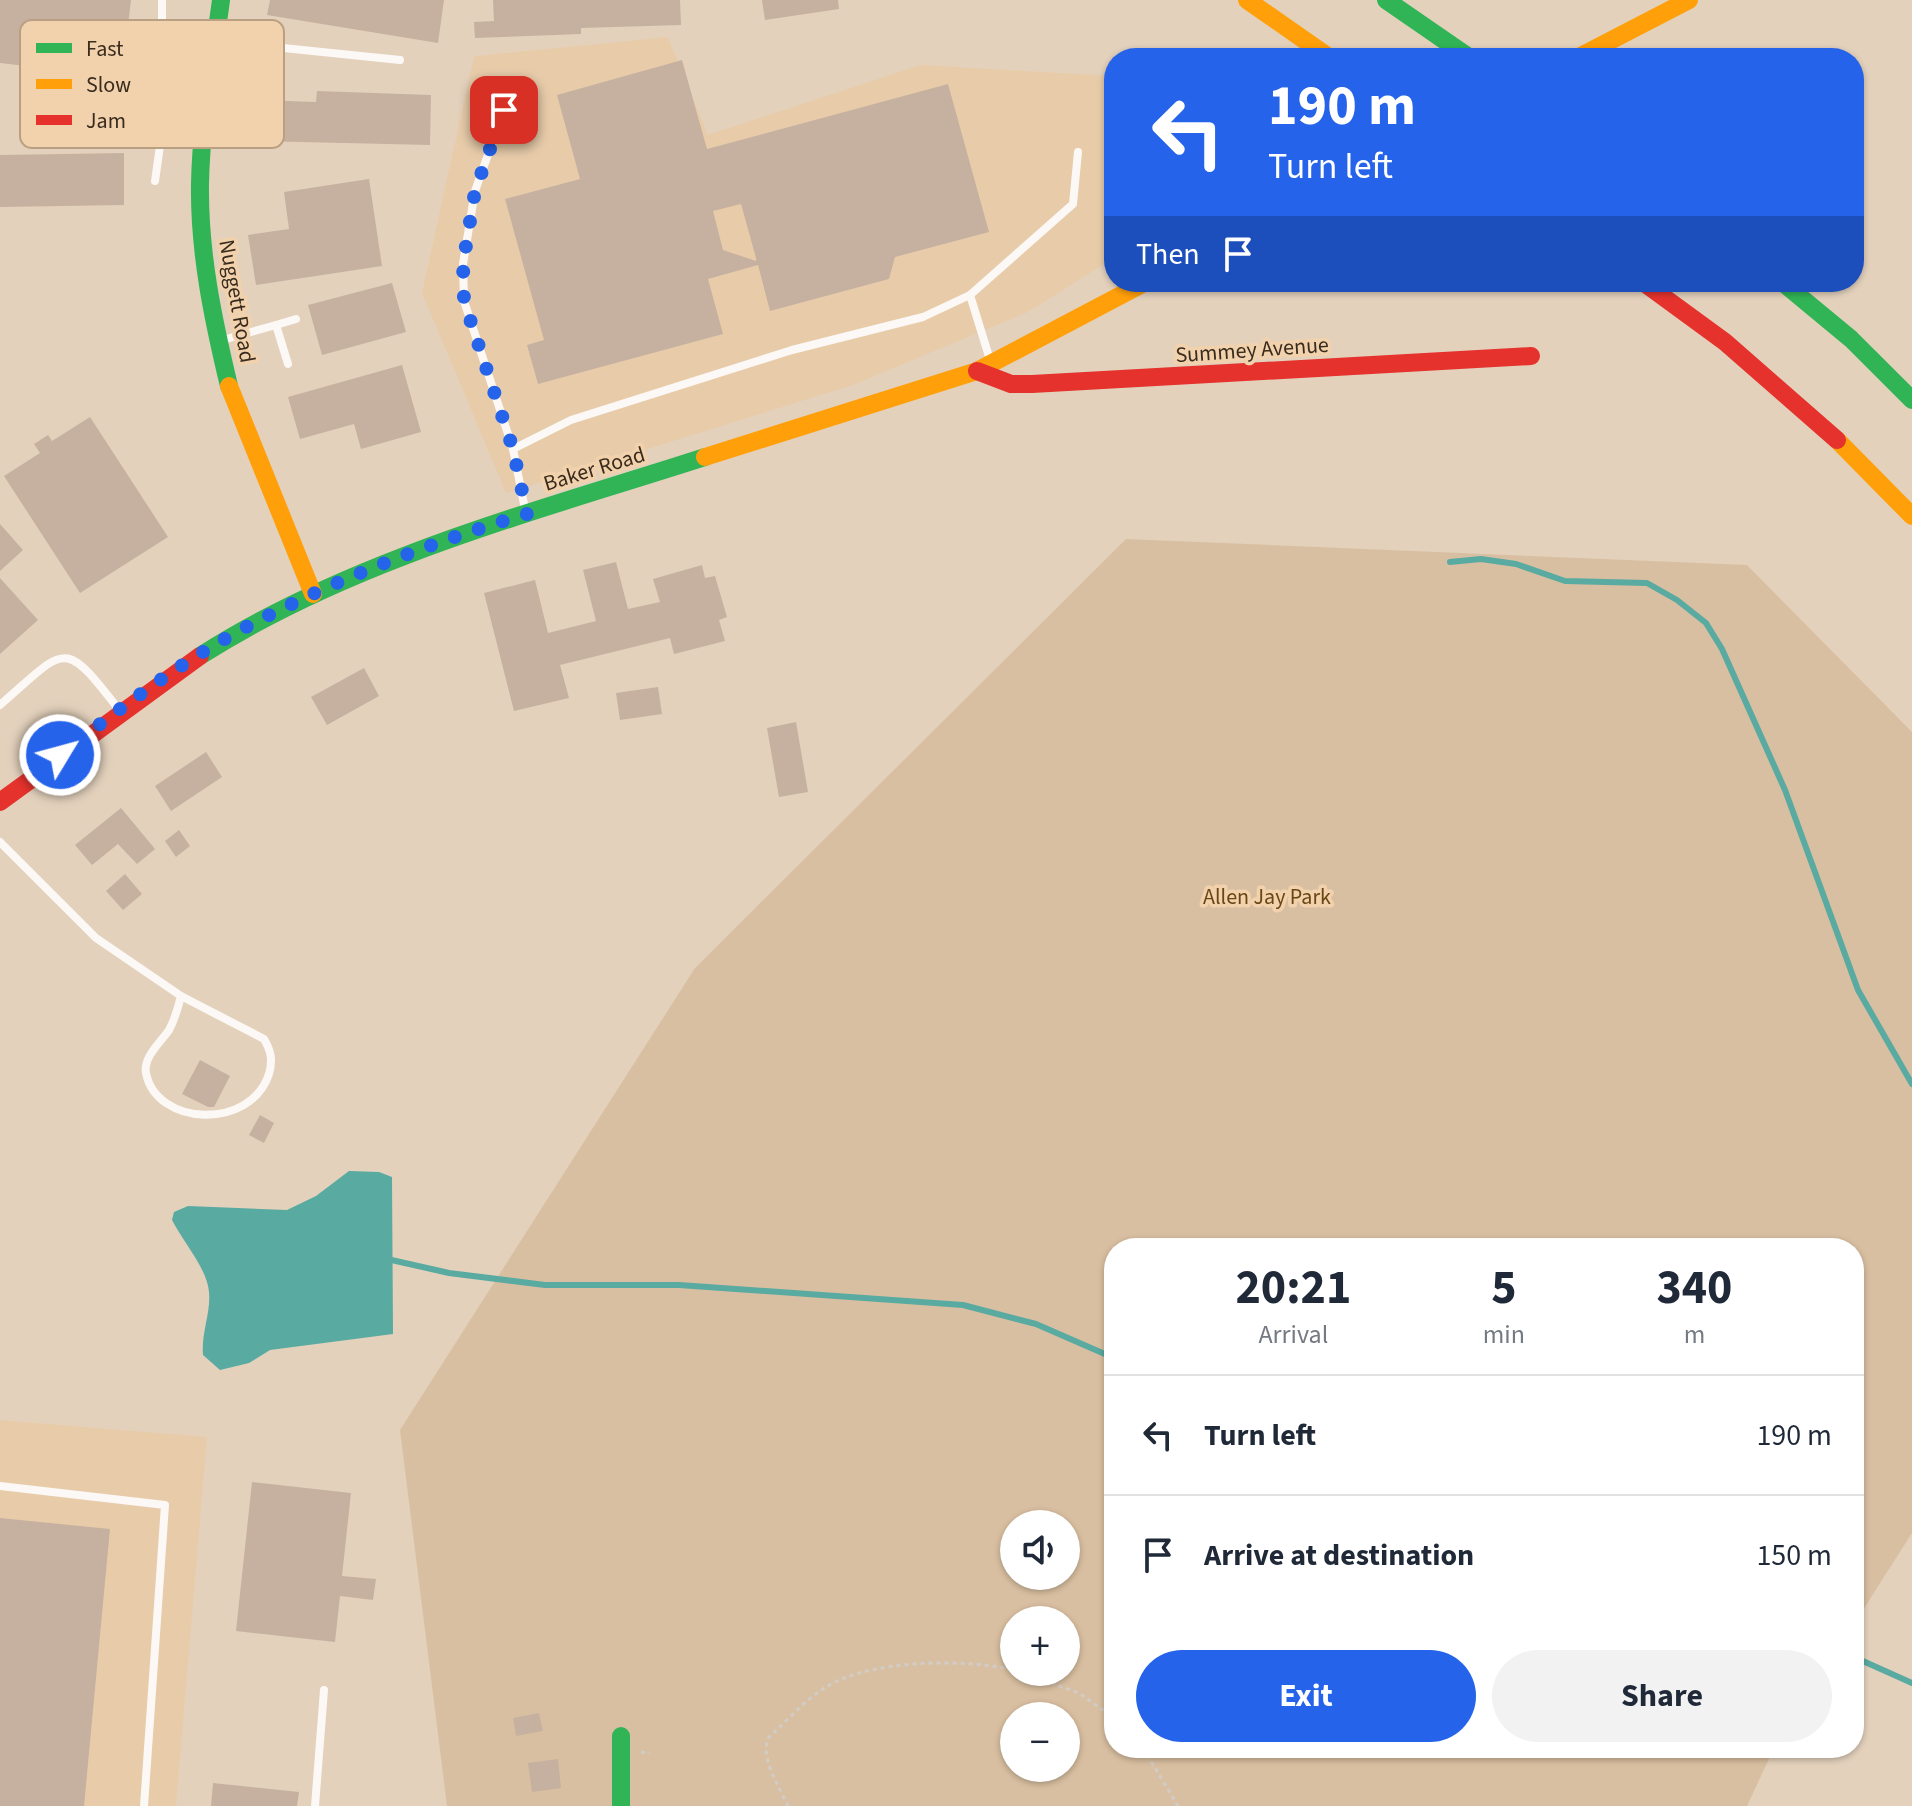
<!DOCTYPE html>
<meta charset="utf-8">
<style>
:root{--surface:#fff;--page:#f2f2f3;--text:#1f2937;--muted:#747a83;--line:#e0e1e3;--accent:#2563eb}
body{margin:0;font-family:"Source Sans 3",sans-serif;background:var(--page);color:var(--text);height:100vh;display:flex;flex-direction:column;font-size:30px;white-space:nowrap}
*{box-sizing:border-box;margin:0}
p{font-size:26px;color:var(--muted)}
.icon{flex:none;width:44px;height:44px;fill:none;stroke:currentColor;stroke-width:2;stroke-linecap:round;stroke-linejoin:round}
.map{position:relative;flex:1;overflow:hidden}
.panel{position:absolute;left:1104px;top:1238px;width:760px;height:520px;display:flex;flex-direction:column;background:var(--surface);border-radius:32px;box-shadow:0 2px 6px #0004}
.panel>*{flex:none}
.top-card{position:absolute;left:1104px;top:48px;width:760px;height:244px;border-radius:32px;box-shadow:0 2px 6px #0004;background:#2563eb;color:#fff;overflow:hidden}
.controls{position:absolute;left:1000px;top:1510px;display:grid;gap:16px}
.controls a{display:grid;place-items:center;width:80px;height:80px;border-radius:50%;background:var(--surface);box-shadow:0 2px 6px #0004;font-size:40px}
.pin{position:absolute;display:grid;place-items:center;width:68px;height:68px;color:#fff;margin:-34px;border-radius:16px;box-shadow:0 4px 12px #0006}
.me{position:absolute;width:88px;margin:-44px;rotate:53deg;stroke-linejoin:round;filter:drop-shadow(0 0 6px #0008)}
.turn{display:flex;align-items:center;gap:28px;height:168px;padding:0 32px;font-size:36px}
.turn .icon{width:104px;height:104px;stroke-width:2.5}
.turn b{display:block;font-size:56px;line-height:68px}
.then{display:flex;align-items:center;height:76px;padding:0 32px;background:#0003;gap:16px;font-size:30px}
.eta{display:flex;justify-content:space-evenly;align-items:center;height:136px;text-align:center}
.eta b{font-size:48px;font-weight:700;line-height:56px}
.cta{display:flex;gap:16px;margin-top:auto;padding:16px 32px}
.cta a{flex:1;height:92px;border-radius:48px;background:var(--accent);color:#fff;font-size:32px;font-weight:700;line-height:92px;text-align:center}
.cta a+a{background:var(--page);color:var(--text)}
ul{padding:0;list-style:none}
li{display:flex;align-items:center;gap:24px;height:120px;padding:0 32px;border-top:2px solid var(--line)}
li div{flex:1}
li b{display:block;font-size:30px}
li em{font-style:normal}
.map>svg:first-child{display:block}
.built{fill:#e8ccaa}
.green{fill:#d9bfa1;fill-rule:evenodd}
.water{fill:#59aaa1}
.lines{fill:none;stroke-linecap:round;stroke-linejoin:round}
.stream{stroke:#59aaa1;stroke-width:6}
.building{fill:#c6b1a0;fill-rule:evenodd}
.path{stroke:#d1ccc5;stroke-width:3;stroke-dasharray:4 4;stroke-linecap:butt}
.lane{stroke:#fbf8f5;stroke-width:8}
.fast{stroke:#30b455;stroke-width:18}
.slow{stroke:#ff9f0a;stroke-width:18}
.jam{stroke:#e5322d;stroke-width:18}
.route{stroke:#2563eb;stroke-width:14;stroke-dasharray:0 25.2}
.labels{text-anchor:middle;stroke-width:7;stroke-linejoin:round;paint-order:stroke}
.street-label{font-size:22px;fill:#392c1e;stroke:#f2d2ad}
.park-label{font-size:22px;fill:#694615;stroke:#f2d2ad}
.key{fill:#f2d2ad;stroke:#baa082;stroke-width:2}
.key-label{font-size:22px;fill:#392c1e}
</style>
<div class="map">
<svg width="1912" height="1806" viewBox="0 0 1912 1806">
<rect width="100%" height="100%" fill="#e3d1bc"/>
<g class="built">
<path d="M668,37L708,135L920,65L1114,76V258L1028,312L853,385L506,493L422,293L474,56Z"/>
<path d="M0,1420L207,1437L176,1806H0Z"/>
</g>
<path class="green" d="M1126,539L1747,565L1912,732V1533L1854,1624V1248H1114V1748H1774L1747,1806H447L400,1430L695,968ZM1014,1524H1066V1576H1014ZM1014,1620H1066V1672H1014ZM1014,1716H1066V1768H1014Z"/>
<path class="water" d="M349,1171L379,1172L392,1177L393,1334L270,1350L249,1363L220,1370L203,1355C201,1333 211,1313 209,1292C207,1268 183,1242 172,1220L174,1212L188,1206L287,1210L316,1196Z"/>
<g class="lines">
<g class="stream">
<path d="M1450,562L1481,559L1516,564L1565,581L1647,583L1677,600L1706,623L1722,649L1785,790L1858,990L1912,1084"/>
<path d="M387,1259L449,1273L545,1285H679L963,1305L1036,1324L1114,1358"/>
<path d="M1854,1657L1912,1683"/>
</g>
</g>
<g class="building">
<path d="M0,0H131L122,77L0,63Z"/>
<path d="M270,0H444L438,43L267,15Z"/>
<path d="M493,0H680L681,25L581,28V34L475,38L474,22L494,21Z"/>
<path d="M762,0H838L839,9L765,20Z"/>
<path d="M682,60L707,149L948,84L989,232L895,257L889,279L770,311L758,265L708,279L723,334L538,384L527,345L544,340L505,199L580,179L557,95ZM741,204L756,258V261L723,250L713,211Z"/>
<path d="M317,91L431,95L430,145L257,141L258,100L316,102Z"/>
<path d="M124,153V205L0,207V155Z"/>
<path d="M369,179L382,266L256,285L248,235L289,229L284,192Z"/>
<path d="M392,283L406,332L322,355L308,305Z"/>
<path d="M402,365L421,432L361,449L354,424L300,439L288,397Z"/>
<path d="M90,417L168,537L80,593L4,476L40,453L34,444L48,435L52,441Z"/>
<path d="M0,524L23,550L0,571Z"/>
<path d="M616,562L628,609L660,602L653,579L702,565L705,578L715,576L727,617L719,620L725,641L674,654L670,638L560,665L569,698L514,711L484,593L535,580L548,633L596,621L583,570Z"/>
<path d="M0,578L38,620L0,654Z"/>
<path d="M364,668L379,696L327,725L311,697Z"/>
<path d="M658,687L662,714L620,720L616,693Z"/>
<path d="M796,722L808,792L779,797L767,728Z"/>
<path d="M206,752L222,777L171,811L155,786Z"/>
<path d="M121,808L155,849L137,864L118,844L92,865L75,845Z"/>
<path d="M179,830L190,846L176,857L165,841Z"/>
<path d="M125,874L142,894L123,910L106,891Z"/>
<path d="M200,1060L230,1076L214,1107H208L182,1094Z"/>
<path d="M260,1115L274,1123L264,1143L249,1135Z"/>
<path d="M252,1482L351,1493L342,1576L376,1579L373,1600L340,1596L335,1642L236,1631Z"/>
<path d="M0,1518L110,1529L84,1806H0Z"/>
<path d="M539,1713L543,1731L516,1736L513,1718Z"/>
<path d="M558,1759L561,1788L532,1792L528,1763Z"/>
<path d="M213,1783L299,1792L297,1806H211Z"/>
</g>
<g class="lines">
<g class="path">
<path d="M1021,1672L1079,1693L1114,1718"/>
<path d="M1143,1748L1178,1806"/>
<path d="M641,1752L650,1753"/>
<path d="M788,1806C779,1786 759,1757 769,1737C786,1722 801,1704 820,1691C863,1659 963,1658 1014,1670"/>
</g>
<g class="lane">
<path d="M162,0V42L167,51L181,56L212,58"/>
<path d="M216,41L400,60"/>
<path d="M504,110L475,191L463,264L464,301L513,449L526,514"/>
<path d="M155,181L162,132L173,126L203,125"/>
<path d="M970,295L991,363"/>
<path d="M219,341L276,325"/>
<path d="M288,364L276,325L296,319"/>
<path d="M513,449L571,420L792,350L923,317L970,295L1073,204L1078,152"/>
<path d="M0,705C67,647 62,636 120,711"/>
<path d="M0,842L96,938L181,996L264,1039C271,1051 273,1060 269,1074C250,1131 156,1126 146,1073C143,1057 161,1042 169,1030C175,1019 178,1008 181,996"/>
<path d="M0,1486L165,1505L144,1806"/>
<path d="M315,1806L324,1690"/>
</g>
<g class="fast">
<path d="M221,0C213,61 201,122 200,184C199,253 213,319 229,386"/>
<path d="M1386,0L1470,58"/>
<path d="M1782,282L1851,339L1912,400"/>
<path d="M200,656C352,559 534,512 705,457"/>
<path d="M621,1736V1806"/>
</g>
<g class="slow">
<path d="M1247,0L1330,58"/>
<path d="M1577,58L1689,0"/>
<path d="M229,386L313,594"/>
<path d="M1837,440L1912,516"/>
<path d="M705,457L977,371L1146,282"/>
</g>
<g class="jam">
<path d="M1643,282L1725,342L1837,440"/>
<path d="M977,371L1011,384H1032L1531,356"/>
<path d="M0,802L200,656"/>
</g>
</g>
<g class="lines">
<path class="route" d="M60,755C119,709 183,660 250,625C337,579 432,542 527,514L513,449L464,301L463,264L475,191L504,110"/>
</g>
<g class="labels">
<g class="street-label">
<text transform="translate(238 301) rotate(80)" y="8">Nuggett Road</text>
<text transform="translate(1252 349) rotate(-4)" y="8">Summey Avenue</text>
<text transform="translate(594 468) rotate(-17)" y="8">Baker Road</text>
</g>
<g class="park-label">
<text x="1267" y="904">Allen Jay Park</text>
</g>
</g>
<rect x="20" y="20" width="264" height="128" rx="12" class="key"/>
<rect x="36" y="43" width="36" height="10" fill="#30b455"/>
<rect x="36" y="79" width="36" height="10" fill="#ff9f0a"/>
<rect x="36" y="115" width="36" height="10" fill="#e5322d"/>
<g class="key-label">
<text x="86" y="56">Fast</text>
<text x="86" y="92">Slow</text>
<text x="86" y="128">Jam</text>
</g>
</svg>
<div class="controls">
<a><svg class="icon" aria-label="sound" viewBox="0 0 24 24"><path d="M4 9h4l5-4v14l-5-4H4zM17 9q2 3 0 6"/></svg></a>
<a>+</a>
<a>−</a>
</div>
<div class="pin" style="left:504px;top:110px;background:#d93025"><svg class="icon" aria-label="arrive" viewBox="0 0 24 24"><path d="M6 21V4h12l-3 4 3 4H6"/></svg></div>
<svg class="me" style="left:60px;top:755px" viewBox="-20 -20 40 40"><circle r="17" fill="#2563eb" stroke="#fff" stroke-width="3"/><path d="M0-11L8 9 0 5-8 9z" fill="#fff"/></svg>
<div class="top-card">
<div class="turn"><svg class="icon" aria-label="left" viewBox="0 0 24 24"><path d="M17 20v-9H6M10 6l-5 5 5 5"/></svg><div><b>190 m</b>Turn left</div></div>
<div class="then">Then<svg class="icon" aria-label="arrive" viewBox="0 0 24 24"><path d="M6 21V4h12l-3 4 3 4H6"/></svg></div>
</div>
<section class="panel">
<div class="eta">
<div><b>20:21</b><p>Arrival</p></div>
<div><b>5</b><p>min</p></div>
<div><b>340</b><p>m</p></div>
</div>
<ul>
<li><svg class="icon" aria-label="left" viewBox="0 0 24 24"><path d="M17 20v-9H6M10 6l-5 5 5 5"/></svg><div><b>Turn left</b></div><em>190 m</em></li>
<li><svg class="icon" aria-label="arrive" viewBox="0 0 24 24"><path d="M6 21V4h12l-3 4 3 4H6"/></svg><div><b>Arrive at destination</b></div><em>150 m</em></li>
</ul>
<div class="cta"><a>Exit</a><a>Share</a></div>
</section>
</div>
